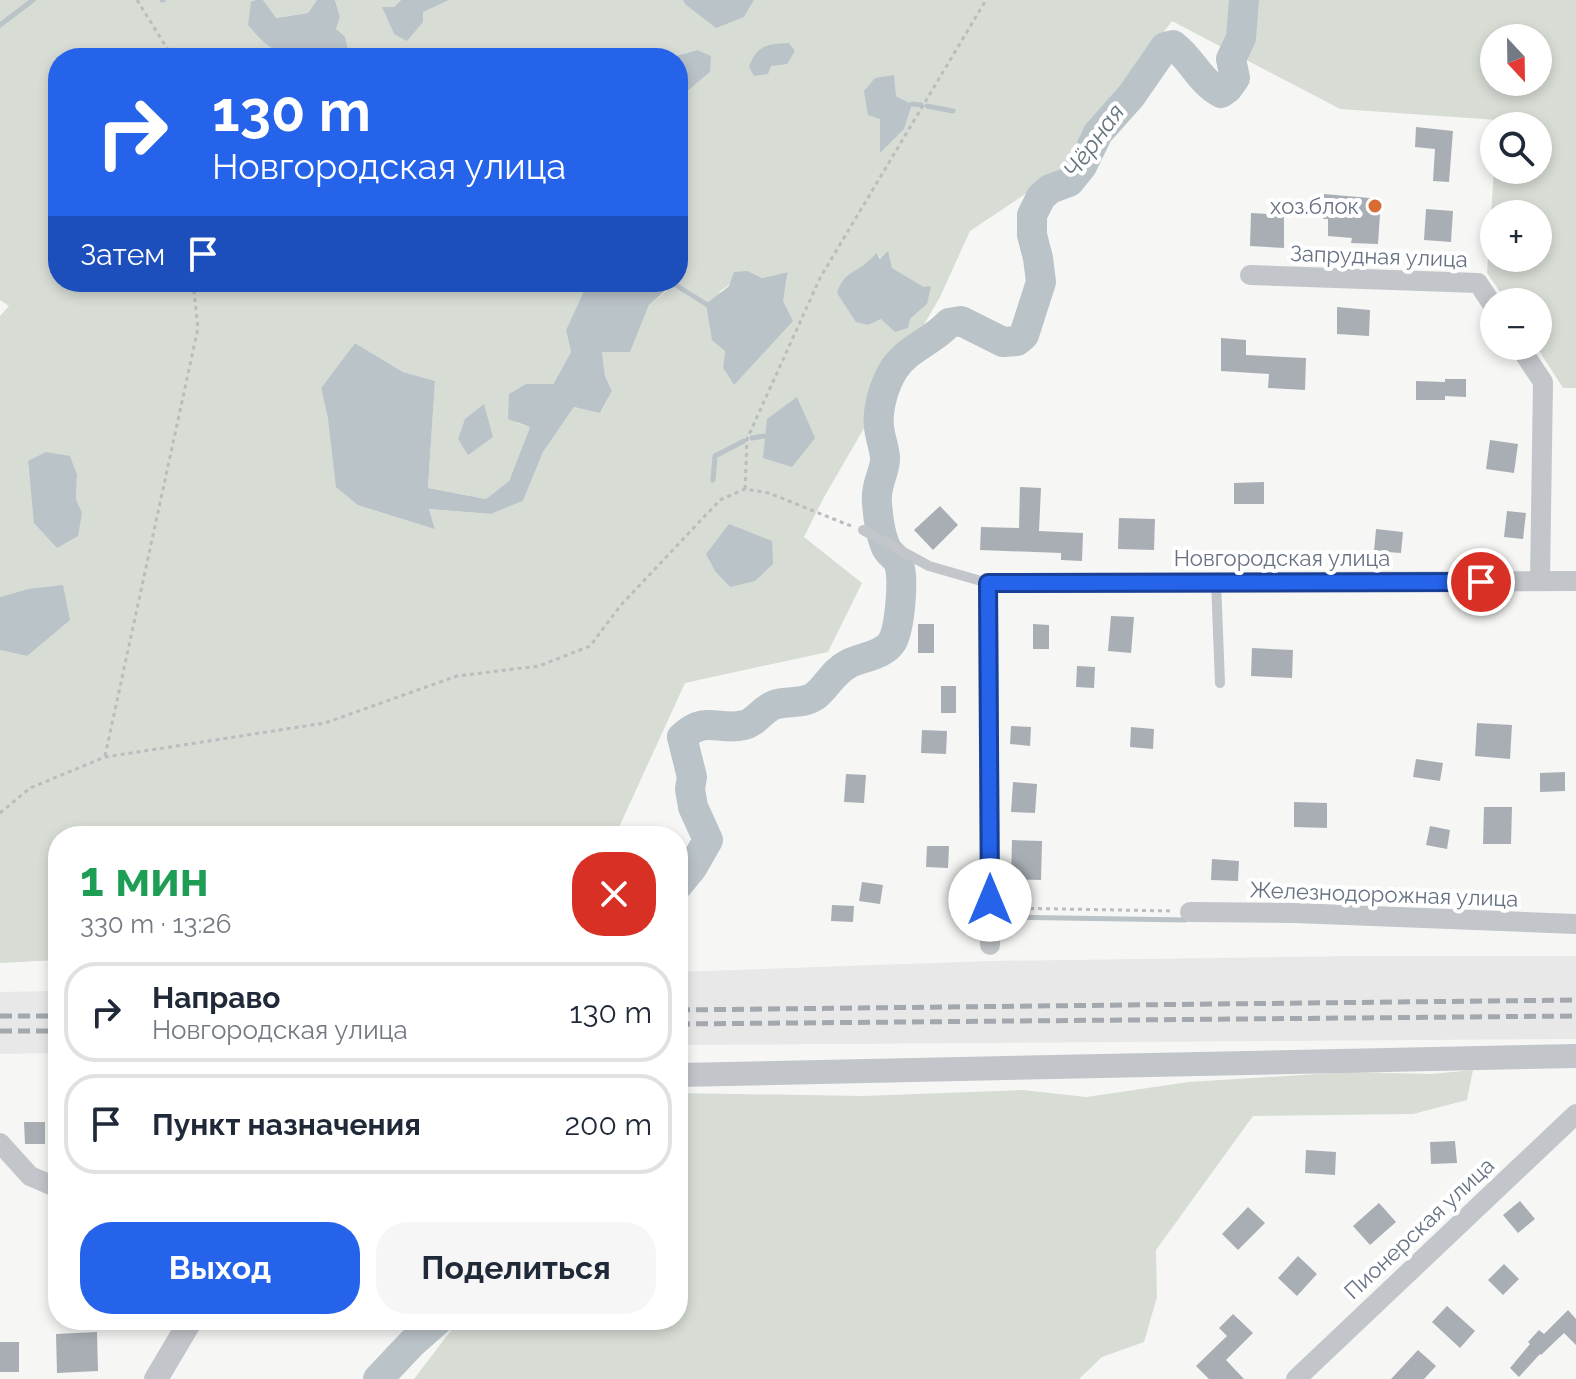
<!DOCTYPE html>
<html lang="ru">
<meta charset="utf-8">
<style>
:root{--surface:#fff;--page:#f6f6f7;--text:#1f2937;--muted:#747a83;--line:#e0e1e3;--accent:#2563eb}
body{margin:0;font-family:Raleway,sans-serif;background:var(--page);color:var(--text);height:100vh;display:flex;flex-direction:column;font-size:30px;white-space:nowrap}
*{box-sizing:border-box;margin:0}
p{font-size:26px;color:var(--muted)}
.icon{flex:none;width:44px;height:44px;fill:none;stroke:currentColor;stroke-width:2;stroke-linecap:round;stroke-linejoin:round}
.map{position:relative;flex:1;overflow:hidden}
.panel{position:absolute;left:48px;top:826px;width:640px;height:504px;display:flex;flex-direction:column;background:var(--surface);border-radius:32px;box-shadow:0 4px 12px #0003}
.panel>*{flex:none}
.top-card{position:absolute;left:48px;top:48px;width:640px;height:244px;border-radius:32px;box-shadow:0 4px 12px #0003;background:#2563eb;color:#fff;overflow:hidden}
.needle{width:52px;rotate:158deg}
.fabs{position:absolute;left:1480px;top:24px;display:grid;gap:16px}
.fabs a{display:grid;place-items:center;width:72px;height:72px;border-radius:50%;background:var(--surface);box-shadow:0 4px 12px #0003;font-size:40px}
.pin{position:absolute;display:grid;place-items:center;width:68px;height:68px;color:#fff;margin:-34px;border:4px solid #fff;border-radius:50%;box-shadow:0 2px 8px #0007}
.me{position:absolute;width:88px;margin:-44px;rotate:0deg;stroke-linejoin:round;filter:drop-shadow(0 0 6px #0008)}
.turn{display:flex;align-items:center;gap:28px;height:168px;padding:0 32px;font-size:36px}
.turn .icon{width:104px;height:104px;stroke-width:2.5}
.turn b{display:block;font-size:56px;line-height:68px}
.then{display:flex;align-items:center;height:76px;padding:0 32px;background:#0003;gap:16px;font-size:30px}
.round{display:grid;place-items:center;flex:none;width:84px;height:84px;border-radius:32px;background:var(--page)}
.headline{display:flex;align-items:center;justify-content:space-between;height:136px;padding:0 32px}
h1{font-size:48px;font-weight:700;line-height:60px;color:#1e9e55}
.action{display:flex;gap:16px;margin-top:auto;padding:16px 32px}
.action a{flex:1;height:92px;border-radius:32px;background:var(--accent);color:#fff;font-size:32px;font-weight:700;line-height:92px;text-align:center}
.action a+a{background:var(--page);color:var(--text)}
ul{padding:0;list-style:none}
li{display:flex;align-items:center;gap:24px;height:100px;margin:0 16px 12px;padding:0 16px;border:4px solid var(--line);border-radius:32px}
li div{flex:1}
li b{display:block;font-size:30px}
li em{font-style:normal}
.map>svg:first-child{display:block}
.built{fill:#e7e8e7}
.green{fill:#d7ddd5;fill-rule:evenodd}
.water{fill:#bac3c8}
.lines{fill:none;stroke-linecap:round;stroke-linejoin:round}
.stream{stroke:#bac3c8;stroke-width:5}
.river{stroke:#bac3c8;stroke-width:30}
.building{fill:#a9aeb5}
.path{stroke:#babcbf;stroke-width:3;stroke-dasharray:4 4;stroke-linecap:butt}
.service{stroke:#c2c5c9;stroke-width:10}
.minor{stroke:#c2c5c9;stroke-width:20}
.tertiary{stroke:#c2c5c9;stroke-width:24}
.rail{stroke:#a3a8ae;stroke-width:5;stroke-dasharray:12 6;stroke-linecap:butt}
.route-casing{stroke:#184099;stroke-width:20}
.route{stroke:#2563eb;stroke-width:14}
.poi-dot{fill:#d86c32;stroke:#fff;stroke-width:3}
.labels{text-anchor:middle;stroke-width:8;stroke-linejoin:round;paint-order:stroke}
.poi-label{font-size:22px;fill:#677383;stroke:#fff;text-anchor:end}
.street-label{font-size:22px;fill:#677383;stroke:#fff}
.water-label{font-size:24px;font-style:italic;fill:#63747f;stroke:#fff}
</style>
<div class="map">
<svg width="1576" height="1379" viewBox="0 0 1576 1379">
<rect width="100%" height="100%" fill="#f6f7f4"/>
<g class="built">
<path d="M1356,956H1576V1039L678,1045V972L990,961Z"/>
<path d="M58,991V1053L0,1054V992Z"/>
</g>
<g class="green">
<path d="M0,0H256L251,3L291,55L320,52L328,58H58V282H588L566,330L571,352L552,385L526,384L517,423L530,427L509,481L486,499L428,488L435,381L403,372L355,343L321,388L328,419L435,528L429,509L491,514L523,501L543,452L574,407L601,412L612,391L605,376L602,352H630L649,305L678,282L685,268L678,264V99L710,72L696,50L668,58H340L349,54L336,29L340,17L335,0H401L394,7L383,8L394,34L422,12L449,0H683L685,4L744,17L754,0H1576V388H1563L1536,346H1538V302H1507L1487,273L1494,170H1538V126H1497V120L1340,109L1172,21L1063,169L970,231L940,297L823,499L804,537L862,583L828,652L685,683L615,836H58V960L0,963V650L27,656L28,589L0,597V316L9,306L0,300ZM1494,38H1538V82H1494ZM896,96L912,104L881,152L880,119ZM1494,214H1538V258H1494ZM876,254L892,268L924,287L927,304L910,319H881L868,325L851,273L865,268ZM748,271L762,278L788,272C785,314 755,350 734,385L723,368L725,351L719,292ZM28,461L77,475L76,499L82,514L57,548C37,521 30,494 28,461Z"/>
<path d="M263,0H317L308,13L275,18Z"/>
<path d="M1473,1070L1467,1100L1413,1114L1253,1116L1156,1250L1157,1297L1144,1342L1102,1357L1079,1379H414L459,1320H678V1093L863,1096L1023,1090L1086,1097L1189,1082L1348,1072L1431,1074Z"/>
</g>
<g class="water">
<path d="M256,0H263L276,18L308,13L317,0H335L340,17L336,29L345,37L349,55C333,61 334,56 320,52C312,50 302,55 294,55C274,55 260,39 248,25L251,2Z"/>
<path d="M401,0H449L423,12V22L407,41L394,34L382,7H394Z"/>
<path d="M683,0H754L744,17L716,28L685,4Z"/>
<path d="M789,43L795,51L787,64L771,66L768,74L754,76L749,67C757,45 767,44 789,43Z"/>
<path d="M697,50L711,56L710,72L678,99V58H668Z"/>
<path d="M894,75L896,96L912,104L904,129L880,153V119L868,115L864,91L875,78Z"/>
<path d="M888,251L892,268L924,287L931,286L927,304L910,319L908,328L895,332L881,319L868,325L856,322L837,293C845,268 860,274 876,253L880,259Z"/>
<path d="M748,271L762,278L788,272L783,301L793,321L734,385L723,368L725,351L712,340L706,304L729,286L734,272Z"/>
<path d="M588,282H675L649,305L630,352H602L605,376L612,391L600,413L574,407L543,452L523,501L491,514L429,509L435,529L358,505L336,487L328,419L321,388L355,343L403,372L435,381L428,488L486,499L509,481L530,427L508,419L509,394L526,384H553L571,352L566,330Z"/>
<path d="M797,397L815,438L792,467L763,458L767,419Z"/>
<path d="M484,404L493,437L468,455L458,439L465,419Z"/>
<path d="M46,452L70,456L77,475L76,499L82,513L78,536L57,548L34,523L28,461Z"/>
<path d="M729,524L772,541L773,564L755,581L730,587L715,571L706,554Z"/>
<path d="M63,585L70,620L27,656L0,650V597L28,589Z"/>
</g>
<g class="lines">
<g class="stream">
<path d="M162,0H163"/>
<path d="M0,25L33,0"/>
<path d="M912,104L921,105"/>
<path d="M927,106L953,111"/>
<path d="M674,284L706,304"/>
<path d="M752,438L765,436"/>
<path d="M713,480L715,456L744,441"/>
<path d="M1004,917L1186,920"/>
</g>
<g class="river">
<path d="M678,885L692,868L708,840L693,807L690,789L692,777L682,737C707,714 719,732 744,725C755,723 763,709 774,705C788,700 802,705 815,696C828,686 832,672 850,663C863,657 884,655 892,642C900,628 904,579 899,564C897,557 887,553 885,545C880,533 878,517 877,503C875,484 886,471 885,457C884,447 880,437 879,427C877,409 884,385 894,369C909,347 932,342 949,323L961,321L1003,342L1017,341L1024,335L1041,282L1038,258L1032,235V215L1041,197L1050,189L1069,182L1082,166L1098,133L1131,96L1165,47L1173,45C1192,59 1200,82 1221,93L1228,88L1235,78L1231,59L1241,38L1244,0"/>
<path d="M378,1379L412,1343L438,1320"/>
</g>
</g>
<g class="building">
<path d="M1416,127L1453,131L1449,182L1433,181L1435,149L1415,147Z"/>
<path d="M1324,194L1381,199L1378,244L1351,243L1352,238L1328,236V219H1323Z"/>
<path d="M1426,209L1453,211L1451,242L1424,240Z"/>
<path d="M1251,213L1284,215V248L1250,246Z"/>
<path d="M1337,307L1370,310L1369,336L1337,334Z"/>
<path d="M1221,338L1246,340V355L1306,358L1305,390L1268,388L1269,374L1221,371Z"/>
<path d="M1445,379H1466V397L1445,396V400H1416V381L1445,382Z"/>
<path d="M1490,440L1518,444L1514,473L1486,469Z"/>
<path d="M1264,482V504H1234V483Z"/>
<path d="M1020,487L1041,488L1039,531L1083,533L1082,561L1061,560V553L980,550L981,527L1019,528Z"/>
<path d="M940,506L958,525L933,550L914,530Z"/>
<path d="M1507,511L1526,513L1523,539L1504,537Z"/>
<path d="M1119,518L1155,519L1154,550L1118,549Z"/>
<path d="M1376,529L1403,532L1401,553L1374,551Z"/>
<path d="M1111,616L1134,617L1131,653L1108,651Z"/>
<rect x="918" y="624" width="16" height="29"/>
<path d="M1033,624L1049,625V649H1033Z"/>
<path d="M1252,648L1293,650L1292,678L1251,676Z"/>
<path d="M1077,666L1095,667L1094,688L1076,687Z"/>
<rect x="941" y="686" width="15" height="27"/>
<path d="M1477,723L1512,725L1510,759L1475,756Z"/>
<path d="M1011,726L1031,727L1030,746L1010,744Z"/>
<path d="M1131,727L1154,729L1153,749L1130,747Z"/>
<path d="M922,730L947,731L946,754L921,753Z"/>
<path d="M1416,759L1443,763L1440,781L1413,777Z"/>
<path d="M1565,772V791L1540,792V773Z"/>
<path d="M846,774L866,775L864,803L844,802Z"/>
<path d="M1013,782L1037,784L1035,813L1011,812Z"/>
<path d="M1294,802L1327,803V828L1294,827Z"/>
<path d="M1484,807H1512L1511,844H1483Z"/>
<path d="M1430,826L1450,830L1447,849L1426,845Z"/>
<path d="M1012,840L1042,841L1041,880L1011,879Z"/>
<path d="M927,846H949L948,868L926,867Z"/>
<path d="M1212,859L1239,861L1238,881L1211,880Z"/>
<path d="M862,882L883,885L880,904L859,901Z"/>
<path d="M832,905L854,906L853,922L831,921Z"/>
<path d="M24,1122H45V1144H25Z"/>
<path d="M1455,1141L1457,1163L1431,1164L1430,1142Z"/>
<path d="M1306,1150L1336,1152L1335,1175L1305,1173Z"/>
<path d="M1520,1201L1535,1219L1518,1233L1503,1215Z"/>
<path d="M1379,1203L1396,1222L1370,1245L1353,1226Z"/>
<path d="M1248,1207L1265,1223L1238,1250L1222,1234Z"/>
<path d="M1298,1256L1317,1274L1297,1296L1278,1278Z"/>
<path d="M1504,1264L1519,1279L1503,1295L1488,1280Z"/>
<path d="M1447,1306L1475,1331L1460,1348L1432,1322Z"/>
<path d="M1568,1310L1576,1319V1345L1564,1333L1541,1355L1540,1354L1519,1377L1510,1368L1530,1344L1528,1342L1539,1330L1544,1334Z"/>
<path d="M1233,1314L1253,1333L1226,1360L1244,1379H1209L1196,1366L1227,1336L1219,1328Z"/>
<path d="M97,1332L98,1371L57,1373L56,1334Z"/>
<rect x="0" y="1342" width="19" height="30"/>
<path d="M1418,1350L1436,1366L1424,1379H1391Z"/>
</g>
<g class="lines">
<g class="path">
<path d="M137,0L173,58"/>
<path d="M745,489L747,439L820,278L986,0"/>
<path d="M105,756L198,328L193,282"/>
<path d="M0,813L30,788L105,757L325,723L457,676L539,666L590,646L621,605L720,500L745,489L769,493L851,526"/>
<path d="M1006,908L1174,911"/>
</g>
<g class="service">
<path d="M863,530L929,566L988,583"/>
<path d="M1216,582L1220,683"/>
</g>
<g class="minor">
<path d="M1250,275L1478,283L1494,307"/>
<path d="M1519,346L1543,382L1540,581"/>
<path d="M1190,912L1295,913L1576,924"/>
<path d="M990,945L988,583L1576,581"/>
<path d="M0,1143L30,1176L58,1188"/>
<path d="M1296,1379L1576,1114"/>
</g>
<g class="tertiary">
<path d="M678,1075L1576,1056"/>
<path d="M156,1379L191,1320"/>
</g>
<g class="rail">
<path d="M678,1010L1576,1000"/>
<path d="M0,1016H58"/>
<path d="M678,1024L1576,1016"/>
<path d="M0,1031H58"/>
</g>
</g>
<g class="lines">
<g class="route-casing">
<path id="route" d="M990,900L988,583L1481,582"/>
</g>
<use href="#route" class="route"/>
</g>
<circle class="poi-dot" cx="1375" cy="206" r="8"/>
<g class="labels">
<g class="poi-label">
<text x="1359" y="214">хоз.блок</text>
</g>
<g class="street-label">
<text transform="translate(1379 256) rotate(2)" y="8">Запрудная улица</text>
<text x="1282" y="566">Новгородская улица</text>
<text transform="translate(1384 894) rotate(2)" y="8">Железнодорожная улица</text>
<text transform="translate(1419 1228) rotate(-43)" y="8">Пионерская улица</text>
</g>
<g class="water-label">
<text transform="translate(1094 141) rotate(-54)" y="8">Чёрная</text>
</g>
</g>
</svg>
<div class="fabs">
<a><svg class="needle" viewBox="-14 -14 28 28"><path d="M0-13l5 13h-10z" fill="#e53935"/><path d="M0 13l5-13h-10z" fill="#747a83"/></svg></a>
<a><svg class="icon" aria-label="search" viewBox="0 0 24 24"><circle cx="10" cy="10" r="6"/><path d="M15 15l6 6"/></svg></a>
<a>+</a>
<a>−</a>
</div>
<div class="pin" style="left:1481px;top:582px;background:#d93025"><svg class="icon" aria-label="arrive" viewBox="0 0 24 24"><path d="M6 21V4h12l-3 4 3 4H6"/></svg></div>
<svg class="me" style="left:990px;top:900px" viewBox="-20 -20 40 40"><circle r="19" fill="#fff"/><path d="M0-13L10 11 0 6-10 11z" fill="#2563eb"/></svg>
<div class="top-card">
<div class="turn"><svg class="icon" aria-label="right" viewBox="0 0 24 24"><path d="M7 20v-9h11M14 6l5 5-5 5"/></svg><div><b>130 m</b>Новгородская улица</div></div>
<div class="then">Затем<svg class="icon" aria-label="arrive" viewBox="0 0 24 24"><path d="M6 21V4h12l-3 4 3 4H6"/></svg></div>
</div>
<section class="panel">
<div class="headline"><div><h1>1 мин</h1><p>330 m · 13:26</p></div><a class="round" style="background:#d93025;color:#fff"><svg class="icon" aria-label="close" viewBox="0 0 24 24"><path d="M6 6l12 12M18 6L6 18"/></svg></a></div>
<ul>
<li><svg class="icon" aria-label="right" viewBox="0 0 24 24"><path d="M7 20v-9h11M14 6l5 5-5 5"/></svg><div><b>Направо</b><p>Новгородская улица</p></div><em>130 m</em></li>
<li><svg class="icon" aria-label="arrive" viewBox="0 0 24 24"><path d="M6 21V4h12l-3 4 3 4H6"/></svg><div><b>Пункт назначения</b></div><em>200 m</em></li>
</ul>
<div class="action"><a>Выход</a><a>Поделиться</a></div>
</section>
</div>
